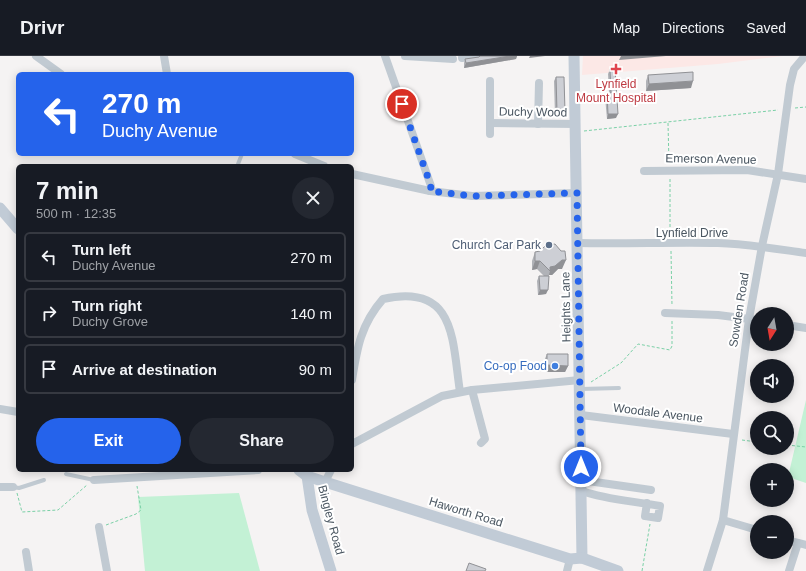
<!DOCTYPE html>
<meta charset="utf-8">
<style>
:root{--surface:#171b24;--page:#242831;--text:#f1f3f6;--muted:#9ea1a6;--line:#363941;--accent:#2563eb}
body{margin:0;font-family:Arial,sans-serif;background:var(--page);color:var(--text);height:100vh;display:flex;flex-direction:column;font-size:15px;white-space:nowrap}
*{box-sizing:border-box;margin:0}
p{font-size:13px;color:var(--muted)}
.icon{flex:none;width:22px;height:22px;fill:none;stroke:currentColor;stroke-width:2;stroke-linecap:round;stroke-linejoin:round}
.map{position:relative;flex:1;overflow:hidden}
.details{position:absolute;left:16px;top:108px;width:338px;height:308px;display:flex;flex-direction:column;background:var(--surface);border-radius:6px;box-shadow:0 2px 10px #0003}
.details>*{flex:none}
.guide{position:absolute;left:16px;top:16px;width:338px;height:84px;border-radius:6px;box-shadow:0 2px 10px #0003;background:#2563eb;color:#fff;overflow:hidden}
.needle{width:26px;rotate:191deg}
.tools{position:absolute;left:750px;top:251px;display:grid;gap:8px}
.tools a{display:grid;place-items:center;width:44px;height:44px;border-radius:50%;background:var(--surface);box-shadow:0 2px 10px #0003;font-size:20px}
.pin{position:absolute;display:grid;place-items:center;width:34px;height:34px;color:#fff;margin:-17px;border:2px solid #fff;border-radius:50%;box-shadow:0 1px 4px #0007}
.me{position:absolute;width:44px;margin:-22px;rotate:0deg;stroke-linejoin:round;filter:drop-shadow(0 0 3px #0008)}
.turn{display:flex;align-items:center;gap:14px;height:84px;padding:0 20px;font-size:18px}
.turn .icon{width:52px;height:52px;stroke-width:2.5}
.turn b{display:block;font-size:28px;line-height:34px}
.round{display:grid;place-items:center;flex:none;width:42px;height:42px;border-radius:21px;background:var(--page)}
.headline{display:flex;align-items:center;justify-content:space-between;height:68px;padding:0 20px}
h1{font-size:24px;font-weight:700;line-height:30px}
.action{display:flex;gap:8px;margin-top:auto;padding:8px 20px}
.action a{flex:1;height:46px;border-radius:24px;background:var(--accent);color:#fff;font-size:16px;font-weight:700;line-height:46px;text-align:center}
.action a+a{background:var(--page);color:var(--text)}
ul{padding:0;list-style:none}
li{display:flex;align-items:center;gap:12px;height:50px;margin:0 8px 6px;padding:0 12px;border:2px solid var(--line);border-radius:6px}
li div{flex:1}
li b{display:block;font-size:15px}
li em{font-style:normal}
header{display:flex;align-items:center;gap:24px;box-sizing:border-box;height:56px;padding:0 20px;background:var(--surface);border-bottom:1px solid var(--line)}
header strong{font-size:19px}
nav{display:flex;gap:22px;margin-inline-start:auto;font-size:14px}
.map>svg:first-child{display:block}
.medical{fill:#fce8e6}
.green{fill:#c3f1d5}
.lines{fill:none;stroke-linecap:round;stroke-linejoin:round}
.path{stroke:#7ad0a6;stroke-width:1;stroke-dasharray:3 2;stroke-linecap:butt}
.lane{stroke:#c1cad2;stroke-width:4}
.street{stroke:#c1cad2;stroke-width:8}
.secondary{stroke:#c1cbd6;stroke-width:11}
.wall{fill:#b0b2b7}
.shaded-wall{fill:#909195}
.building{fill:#cdcfd5;stroke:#909195}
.route{stroke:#2563eb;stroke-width:7;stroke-dasharray:0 12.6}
.health-dot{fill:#e0444e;stroke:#fff;stroke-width:1.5}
.service-dot{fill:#5c6f8a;stroke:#fff;stroke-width:1.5}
.shop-dot{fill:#3f7fe0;stroke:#fff;stroke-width:1.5}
.labels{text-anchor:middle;stroke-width:4;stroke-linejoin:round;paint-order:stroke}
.health-label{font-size:12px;fill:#be3a42;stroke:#fff}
.street-label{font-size:12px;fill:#4a5661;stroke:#fff}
.service-label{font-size:12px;fill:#4e5e75;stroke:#fff;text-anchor:end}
.shop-label{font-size:12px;fill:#366cbe;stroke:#fff;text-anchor:end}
</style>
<header>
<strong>Drivr</strong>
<nav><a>Map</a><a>Directions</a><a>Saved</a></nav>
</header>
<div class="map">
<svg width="806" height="515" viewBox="0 0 806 515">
<rect width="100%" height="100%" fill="#f5f3f3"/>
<path class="medical" d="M583,0H783L718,8L582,19Z"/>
<g class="green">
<path d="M806,344V427L788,421Z"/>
<path d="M239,437L260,515H145L138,441Z"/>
</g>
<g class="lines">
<g class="path">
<path d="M795,52L806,51"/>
<path d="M668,67L669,108"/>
<path d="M584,75L778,54"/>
<path d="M670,123V180"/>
<path d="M671,195L672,250"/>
<path d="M591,326L621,307L638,288L670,294L672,290V265"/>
<path d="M742,384L757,386"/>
<path d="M787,389L806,391"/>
<path d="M17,437L22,456L58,454L87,429"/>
<path d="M106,469L136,458L141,454L137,430"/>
<path d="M642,515L650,468"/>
</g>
<g class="lane">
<path d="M238,108L242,98"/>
<path d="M581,333L619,332"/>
<path d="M66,418L94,424"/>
<path d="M13,431L19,432L44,424"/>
</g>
<g class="street">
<path d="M36,0L61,18"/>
<path d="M164,0L167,18"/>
<path d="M385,0L431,130L430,135"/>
<path d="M405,0L453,3"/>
<path d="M462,2L476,0"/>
<path d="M490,25V78"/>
<path d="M490,67L576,68"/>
<path d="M538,68L539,27"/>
<path d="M295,98L324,110"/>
<path d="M644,115L747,114L806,123"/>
<path d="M352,118L430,135L472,140L577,137"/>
<path d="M578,187C625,188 672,186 718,187C748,188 777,193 806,197"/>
<path d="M665,257L718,259L757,264"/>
<path d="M787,269L806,272"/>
<path d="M352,324C357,292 361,268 383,243C456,227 452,283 460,336"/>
<path d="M472,334L485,383L481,387"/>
<path d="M0,353L18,356"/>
<path d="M581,359L733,378"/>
<path d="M352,388L442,340L472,334L580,324"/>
<path d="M94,424L258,414"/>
<path d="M581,424L651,434"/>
<path d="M325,426L331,414"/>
<path d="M0,431H13"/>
<path d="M582,435C607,444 634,445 660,450L658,462L645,460L647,447"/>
<path d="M723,464L757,474"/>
<path d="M99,471L107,515"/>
<path d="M787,484L806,489"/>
<path d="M26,496L29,515"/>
<path d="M567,515L570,503"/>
<path d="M707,515L723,464L749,263L762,190L778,118L790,29L794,13L805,0"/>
<path d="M789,515L798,487"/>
</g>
<g class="secondary">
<path d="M574,0L582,502"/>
<path d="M0,152L18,173"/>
<path d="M299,414L307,420L325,426L570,503L582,502L618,515"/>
<path d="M307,420L312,454L331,515"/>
</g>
</g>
<g class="wall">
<path d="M480,0H517L516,3L464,12V7L465,3L479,1Z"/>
<path d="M610,13L616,62L607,63L605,41L607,37H609L608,18Z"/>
<path d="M648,19L691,32L646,35V25Z"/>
<path d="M556,21L565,56L563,60L555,61L554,25Z"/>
<path d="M535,196L562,213H558L552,219H549L546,238L538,239L537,225L539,220H544L537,213L532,214V205Z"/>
<path d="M547,298L568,310L565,316H544V305Z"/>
</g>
<g class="shaded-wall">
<path d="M510,0H517L516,3L464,12L466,7Z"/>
<path d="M530,0H545L529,2Z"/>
<path d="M621,0H666L619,4Z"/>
<path d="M693,25L691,32L646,35L649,28Z"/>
<path d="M557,56H565L563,60L555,61Z"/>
<path d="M608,58H618L616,62L607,63Z"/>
<path d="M562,204H566L562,213H558L552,219H549L550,215V211Z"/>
<path d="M535,205H540L537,213L532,214Z"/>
<path d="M540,234H548L546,238L538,239Z"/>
<path d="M547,309L568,310L565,316H544Z"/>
</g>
<g class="building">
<path d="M480,0H510L466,7L465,3L479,1Z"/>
<path d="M610,13H615L618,58H608L607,37H611Z"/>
<path d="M693,16V25L649,28L648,19Z"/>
<path d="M556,21H564L565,56H557Z"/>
<path d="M555,188L561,195H565L566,204H562L555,210L550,211V215L540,205H535V196L540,195L546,189Z"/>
<path d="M539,220H549L548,234H540Z"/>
<path d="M547,298H568V310L547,309Z"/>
<path d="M469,507L486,513L485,515H466Z"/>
</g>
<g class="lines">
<path class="route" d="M402,48L431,130L430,135L472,140L577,137L581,411"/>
</g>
<path class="health-dot" d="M614 7h4v4h4v4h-4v4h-4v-4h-4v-4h4z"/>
<circle class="service-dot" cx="549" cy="189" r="4"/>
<circle class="shop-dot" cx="555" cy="310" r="4"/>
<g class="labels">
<g class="health-label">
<text x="616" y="32">Lynfield<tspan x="616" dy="14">Mount Hospital</tspan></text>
</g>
<g class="street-label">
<text transform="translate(533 56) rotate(1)" y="4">Duchy Wood</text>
<text transform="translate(711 103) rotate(1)" y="4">Emerson Avenue</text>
<text x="692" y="181">Lynfield Drive</text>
<text transform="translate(566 251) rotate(-91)" y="4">Heights Lane</text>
<text transform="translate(739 254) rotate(-81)" y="4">Sowden Road</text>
<text transform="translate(658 357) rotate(7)" y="4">Woodale Avenue</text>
<text transform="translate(466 456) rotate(17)" y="4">Haworth Road</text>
<text transform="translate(331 464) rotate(75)" y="4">Bingley Road</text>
</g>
<g class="service-label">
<text x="541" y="193">Church Car Park</text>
</g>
<g class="shop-label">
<text x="547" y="314">Co-op Food</text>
</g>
</g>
</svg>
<div class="tools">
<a><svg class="needle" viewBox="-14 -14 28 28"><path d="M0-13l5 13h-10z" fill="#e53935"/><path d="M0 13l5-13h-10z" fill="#9ea1a6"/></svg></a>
<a><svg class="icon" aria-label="sound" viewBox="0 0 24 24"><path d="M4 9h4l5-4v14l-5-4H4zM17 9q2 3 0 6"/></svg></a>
<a><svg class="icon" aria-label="search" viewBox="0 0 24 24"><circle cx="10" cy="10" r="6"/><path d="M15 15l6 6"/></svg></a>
<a>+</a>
<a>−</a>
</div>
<div class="pin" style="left:402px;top:48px;background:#d93025"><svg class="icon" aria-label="arrive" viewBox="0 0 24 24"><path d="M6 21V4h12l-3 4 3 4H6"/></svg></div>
<svg class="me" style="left:581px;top:411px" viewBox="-20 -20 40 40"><circle r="17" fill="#2563eb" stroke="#fff" stroke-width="3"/><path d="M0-11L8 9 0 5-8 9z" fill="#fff"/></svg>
<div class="guide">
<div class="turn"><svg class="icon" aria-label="left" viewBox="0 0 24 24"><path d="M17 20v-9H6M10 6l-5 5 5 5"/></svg><div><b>270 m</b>Duchy Avenue</div></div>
</div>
<section class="details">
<div class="headline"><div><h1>7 min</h1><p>500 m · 12:35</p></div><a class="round"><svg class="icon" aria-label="close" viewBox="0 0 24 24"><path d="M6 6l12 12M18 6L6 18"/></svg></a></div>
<ul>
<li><svg class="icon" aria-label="left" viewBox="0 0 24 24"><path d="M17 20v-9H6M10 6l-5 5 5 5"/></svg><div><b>Turn left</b><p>Duchy Avenue</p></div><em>270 m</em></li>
<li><svg class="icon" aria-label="right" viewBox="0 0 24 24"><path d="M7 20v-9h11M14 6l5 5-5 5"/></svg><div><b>Turn right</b><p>Duchy Grove</p></div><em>140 m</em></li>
<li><svg class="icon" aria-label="arrive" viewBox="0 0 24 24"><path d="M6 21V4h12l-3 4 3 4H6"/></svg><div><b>Arrive at destination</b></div><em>90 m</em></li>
</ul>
<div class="action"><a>Exit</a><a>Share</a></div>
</section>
</div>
